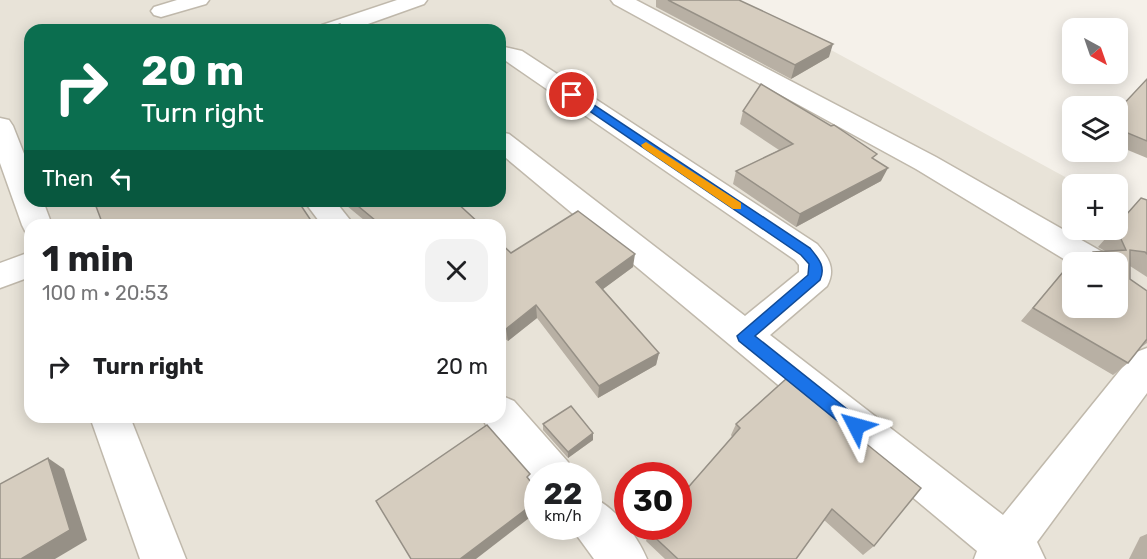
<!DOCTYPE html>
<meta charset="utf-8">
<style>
:root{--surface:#fff;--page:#f2f2f2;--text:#202124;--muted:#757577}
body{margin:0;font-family:Rubik,sans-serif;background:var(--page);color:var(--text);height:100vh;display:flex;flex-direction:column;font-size:22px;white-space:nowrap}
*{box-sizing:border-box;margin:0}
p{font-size:20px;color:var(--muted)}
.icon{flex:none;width:33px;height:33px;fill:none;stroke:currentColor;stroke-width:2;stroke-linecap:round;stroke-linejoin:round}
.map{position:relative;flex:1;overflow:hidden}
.details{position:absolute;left:24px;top:219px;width:482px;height:204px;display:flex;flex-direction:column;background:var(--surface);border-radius:18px;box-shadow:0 3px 15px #0003}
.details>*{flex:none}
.top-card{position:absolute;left:24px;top:24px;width:482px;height:183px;border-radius:18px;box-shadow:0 3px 15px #0003;background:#0b6e4f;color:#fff;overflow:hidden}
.needle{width:39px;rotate:140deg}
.controls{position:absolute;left:1062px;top:18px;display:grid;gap:12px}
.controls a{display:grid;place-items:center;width:66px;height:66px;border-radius:12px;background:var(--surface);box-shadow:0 3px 15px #0003;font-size:30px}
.speed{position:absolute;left:524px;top:462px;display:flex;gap:12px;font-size:30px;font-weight:700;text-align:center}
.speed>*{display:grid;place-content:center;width:78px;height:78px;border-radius:50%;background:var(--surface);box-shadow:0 3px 15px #0003;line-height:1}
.speed small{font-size:15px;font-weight:400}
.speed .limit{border:9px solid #d22;background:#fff;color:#111}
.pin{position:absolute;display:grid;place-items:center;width:51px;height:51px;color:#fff;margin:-26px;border:3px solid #fff;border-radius:50%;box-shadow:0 2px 6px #0007}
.me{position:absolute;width:66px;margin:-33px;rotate:309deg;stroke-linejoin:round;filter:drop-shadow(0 0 4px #0008)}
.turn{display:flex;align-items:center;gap:21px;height:126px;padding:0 18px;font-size:27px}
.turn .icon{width:78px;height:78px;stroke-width:2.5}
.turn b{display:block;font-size:42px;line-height:51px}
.then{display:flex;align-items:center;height:57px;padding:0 18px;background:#0003;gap:12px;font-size:22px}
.round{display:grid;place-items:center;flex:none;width:63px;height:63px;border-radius:18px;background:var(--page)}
.head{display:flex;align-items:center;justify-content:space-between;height:102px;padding:0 18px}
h1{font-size:36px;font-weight:700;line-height:45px}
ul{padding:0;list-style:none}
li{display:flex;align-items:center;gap:18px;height:90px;padding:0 18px}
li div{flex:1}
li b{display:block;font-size:22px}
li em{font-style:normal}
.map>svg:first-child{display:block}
.residential{fill:#e8e3d8;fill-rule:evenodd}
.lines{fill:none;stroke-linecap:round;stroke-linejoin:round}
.minor-casing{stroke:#c0b9ac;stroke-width:3}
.minor{fill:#fff;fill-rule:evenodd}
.wall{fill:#b8b0a4}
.shaded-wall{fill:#969086}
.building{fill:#d6cdbf;stroke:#969086;stroke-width:1.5;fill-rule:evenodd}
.route{fill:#1a73e8;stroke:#114b97;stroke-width:1.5}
.slow{fill:#f59e0b}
</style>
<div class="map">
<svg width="1147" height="559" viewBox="0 0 1147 559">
<rect width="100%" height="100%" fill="#f5f1ea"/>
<path class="residential" d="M0,0H739L1078,184H1072V230H1118V206L1147,222V559H0ZM30,30H500V201H30ZM30,225H500V417H30ZM1072,262H1118V308H1072ZM537,476H588V526H537ZM627,476H678V526H627Z"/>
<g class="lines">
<g class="minor-casing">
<g id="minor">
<path d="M177,0H209L206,4L161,17L154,15L151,11L154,7Z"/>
<path d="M397,0H427L424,4L351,30H319L322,25Z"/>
<path d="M611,0H636L936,157L1106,254L1111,262L1072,264L916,169L614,4Z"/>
<path d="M500,46L522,51L817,244C829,258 836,269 827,286L770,335L1003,515L1134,353L1147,348V393L1037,542L1045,559H974L977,551L500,153V132L509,134L745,316L799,272V265L795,260L506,61L500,60Z"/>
<path d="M0,118L9,120L13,126L30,169V201H43L52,225H30V234L26,233L22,225L0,163Z"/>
<path d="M304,201H335L354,225H322Z"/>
<path d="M30,252V277L0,288V263Z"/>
<path d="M500,395L514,401L568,462L574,476H537V489L486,425L482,417H500Z"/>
<path d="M90,417H130L186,559H140Z"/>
<path d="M588,495C614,506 636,533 647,559H594L570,526H588Z"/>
</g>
</g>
<use href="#minor" class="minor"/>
</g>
<g class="wall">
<path d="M656,0H739L829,57L791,79L656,7Z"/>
<path d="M1147,79V158L1118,146V110Z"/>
<path d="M743,111L875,160L881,181L796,227L733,184L736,171L779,150L740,124Z"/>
<path d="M1147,200V277L1130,266V279L1147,291V343L1140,348L1128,363L1113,375L1021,321L1078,254L1087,259L1105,251L1098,247L1113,230Z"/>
<path d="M341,201H455L481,225H370Z"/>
<path d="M500,243L511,253L633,267L603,289L659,353L656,365L598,398L537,318L508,341L500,335Z"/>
<path d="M543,424L593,440L568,458L543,430Z"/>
<path d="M736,424L874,546L863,555L824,520L796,559H665L646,541L649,532L732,437L731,435Z"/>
<path d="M1147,534V559H1129L1140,537Z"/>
</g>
<g class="shaded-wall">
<path d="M833,44L829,57L791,79L795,65Z"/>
<path d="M888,168L881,181L796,227L800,214Z"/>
<path d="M635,254L633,267L595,295L596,282Z"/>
<path d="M536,305L537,318L508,341L506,329Z"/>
<path d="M659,353L656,365L598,398L599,386Z"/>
<path d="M593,433V440L568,458V452Z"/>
<path d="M48,458L64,469L87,540L55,559H21Z"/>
<path d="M537,501V512L476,559H460Z"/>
</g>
<g class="building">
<path d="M668,0H739L833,44L795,65Z"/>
<path d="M340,24L347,30H321Z"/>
<path d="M1147,79V141L1118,129V110Z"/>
<path d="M761,84L831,126L834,125L877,154L872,158L888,168L800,214L736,171L793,144L743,111Z"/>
<path d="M1141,198L1147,200V254L1145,252L1130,250V279L1147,291V339L1128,363L1033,308L1078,254L1087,259L1093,252L1126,250L1121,239L1110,233L1113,230H1118V224ZM1072,262H1118V308H1072Z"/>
<path d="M94,201H298L314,225H103Z"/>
<path d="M352,201H455L481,225H381Z"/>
<path d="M578,211L635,254L596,282L659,353L599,386L536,305L506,329L500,323V243L511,253Z"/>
<path d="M786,379L921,488L874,546L832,509L796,559H678L649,532L653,526H678V499L740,428L736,424Z"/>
<path d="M571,406L593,433L568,452L543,424Z"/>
<path d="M487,425L530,474L527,477L537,490V501L460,559H411L376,501Z"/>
<path d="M48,458L70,530L21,559H0V484Z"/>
</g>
<path class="route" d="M569,93H576L810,248C819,259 826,267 820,280L755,336L862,421L864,426L862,431L856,434L850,431L739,341L737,336L808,275L809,264L801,255L569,97Z"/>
<path class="slow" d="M646,142L741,203V209H733L643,148L641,145Z"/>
</svg>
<div class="controls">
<a><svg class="needle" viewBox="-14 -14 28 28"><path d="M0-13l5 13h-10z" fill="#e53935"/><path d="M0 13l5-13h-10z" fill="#757577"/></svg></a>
<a><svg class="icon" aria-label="layers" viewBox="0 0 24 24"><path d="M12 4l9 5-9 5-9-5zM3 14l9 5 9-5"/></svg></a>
<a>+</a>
<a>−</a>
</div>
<div class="speed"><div>22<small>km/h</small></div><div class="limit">30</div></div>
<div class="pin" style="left:572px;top:95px;background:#d93025"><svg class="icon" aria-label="arrive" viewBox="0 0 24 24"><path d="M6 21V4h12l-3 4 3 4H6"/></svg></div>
<svg class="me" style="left:856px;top:426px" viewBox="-20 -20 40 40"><path d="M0-17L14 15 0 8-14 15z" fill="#1a73e8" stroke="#fff" stroke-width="4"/></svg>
<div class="top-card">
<div class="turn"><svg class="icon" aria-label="right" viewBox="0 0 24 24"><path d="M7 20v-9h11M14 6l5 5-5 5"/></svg><div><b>20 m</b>Turn right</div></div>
<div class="then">Then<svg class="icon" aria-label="left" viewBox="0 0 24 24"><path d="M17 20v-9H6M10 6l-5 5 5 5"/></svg></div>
</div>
<section class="details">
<div class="head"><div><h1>1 min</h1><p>100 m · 20:53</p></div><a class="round"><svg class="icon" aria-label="close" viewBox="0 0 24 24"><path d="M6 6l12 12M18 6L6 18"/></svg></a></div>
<ul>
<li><svg class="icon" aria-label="right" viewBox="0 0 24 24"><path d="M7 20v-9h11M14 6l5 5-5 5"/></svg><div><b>Turn right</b></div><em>20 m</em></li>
</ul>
</section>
</div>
